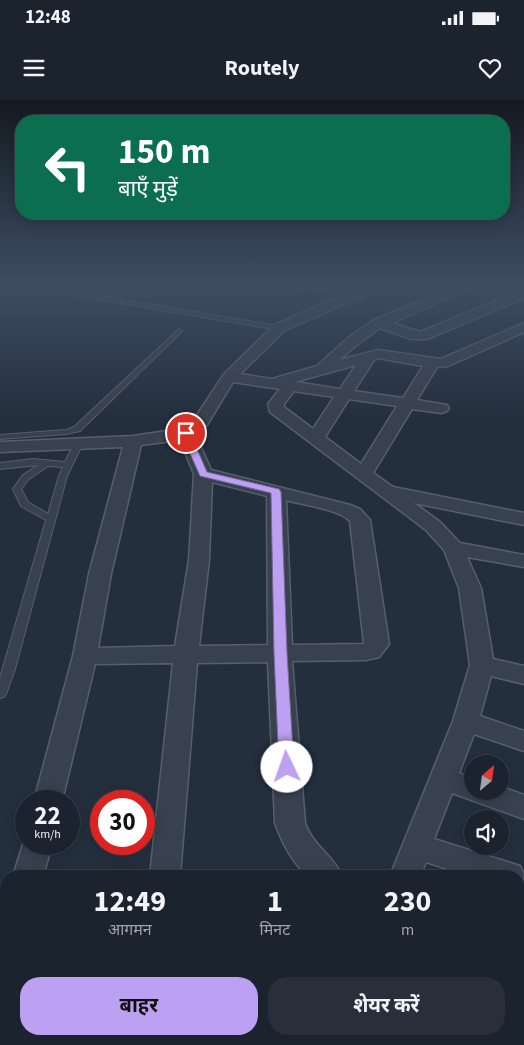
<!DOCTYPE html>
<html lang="hi">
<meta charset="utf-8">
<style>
:root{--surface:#1b232e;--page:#282f3a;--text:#f1f3f6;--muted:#a0a4aa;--line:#39404a;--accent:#bca0f2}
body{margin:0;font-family:"Source Sans 3","Noto Sans Devanagari",sans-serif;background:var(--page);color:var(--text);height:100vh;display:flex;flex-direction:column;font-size:19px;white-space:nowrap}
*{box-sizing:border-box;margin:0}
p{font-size:16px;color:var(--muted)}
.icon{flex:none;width:28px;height:28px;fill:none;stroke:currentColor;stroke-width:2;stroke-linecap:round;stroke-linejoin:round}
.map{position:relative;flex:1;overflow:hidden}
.panel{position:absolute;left:0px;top:770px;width:525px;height:175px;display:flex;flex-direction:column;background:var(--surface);border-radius:20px 20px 0 0;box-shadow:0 2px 12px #0003,0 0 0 1px var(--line)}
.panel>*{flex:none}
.hud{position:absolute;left:15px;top:15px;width:495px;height:105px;border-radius:20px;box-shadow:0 2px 12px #0003,0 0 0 1px var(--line);background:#0b6e4f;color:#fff;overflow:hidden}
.needle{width:32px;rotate:29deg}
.controls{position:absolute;left:464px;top:655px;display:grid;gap:10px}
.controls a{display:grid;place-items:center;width:45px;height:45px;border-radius:50%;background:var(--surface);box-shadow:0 2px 12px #0003,0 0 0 1px var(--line);font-size:25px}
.speed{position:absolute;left:15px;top:690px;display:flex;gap:10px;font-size:25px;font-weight:700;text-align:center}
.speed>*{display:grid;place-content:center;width:65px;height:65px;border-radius:50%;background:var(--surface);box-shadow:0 2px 12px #0003,0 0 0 1px var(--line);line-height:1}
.speed small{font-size:12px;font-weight:400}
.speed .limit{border:8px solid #d22;background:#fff;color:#111}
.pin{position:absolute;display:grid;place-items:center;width:42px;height:42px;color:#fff;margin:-21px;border:2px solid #fff;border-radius:50%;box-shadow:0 1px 5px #0007}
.me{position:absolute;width:55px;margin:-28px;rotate:357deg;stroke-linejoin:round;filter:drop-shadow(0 0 4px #0008)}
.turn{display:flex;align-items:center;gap:18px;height:105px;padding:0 20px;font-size:22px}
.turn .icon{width:65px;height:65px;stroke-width:2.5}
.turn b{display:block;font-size:35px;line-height:42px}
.eta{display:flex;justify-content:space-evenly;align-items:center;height:85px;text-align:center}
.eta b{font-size:30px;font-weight:700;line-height:35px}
.primary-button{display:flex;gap:10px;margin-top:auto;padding:10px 20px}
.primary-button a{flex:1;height:58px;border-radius:20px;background:var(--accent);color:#111;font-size:20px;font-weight:700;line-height:58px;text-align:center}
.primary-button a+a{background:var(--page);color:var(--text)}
.status{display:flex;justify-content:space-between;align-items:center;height:35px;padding:0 25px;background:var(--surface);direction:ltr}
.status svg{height:14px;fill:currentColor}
header{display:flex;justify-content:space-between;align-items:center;height:65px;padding:0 20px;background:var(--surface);font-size:22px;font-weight:700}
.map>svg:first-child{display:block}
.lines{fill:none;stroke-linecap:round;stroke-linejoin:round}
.service-casing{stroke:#565f6c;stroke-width:2}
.minor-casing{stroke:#565f6c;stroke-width:3}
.service{fill:#38414e;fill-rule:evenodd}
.minor{fill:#38414e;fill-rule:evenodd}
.route{fill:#bca0f2;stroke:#7a689d}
</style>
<div class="status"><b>12:48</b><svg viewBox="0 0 49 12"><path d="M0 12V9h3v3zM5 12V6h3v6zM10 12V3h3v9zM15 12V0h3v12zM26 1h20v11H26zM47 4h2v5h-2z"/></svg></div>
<header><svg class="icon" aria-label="menu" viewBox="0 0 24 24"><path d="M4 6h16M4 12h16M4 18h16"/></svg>Routely<svg class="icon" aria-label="heart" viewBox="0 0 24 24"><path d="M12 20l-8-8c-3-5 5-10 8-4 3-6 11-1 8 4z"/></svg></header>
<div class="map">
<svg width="524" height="945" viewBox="0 0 524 945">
<rect width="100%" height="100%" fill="#242f3e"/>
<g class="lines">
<g class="service-casing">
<g id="service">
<path d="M75,192L279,226L282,228L279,230L73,195V193Z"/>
<path d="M179,229L182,231L181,232L80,331L66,334L0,339V335L66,330L74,327Z"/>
<path d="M76,341H82L83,343L67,376L15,569L6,594L4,597L0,598V578L46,420L21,406L13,389L23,375L38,365L0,369V363L33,359L65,362ZM48,366L63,367L59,376L48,414L28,402L21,389L29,379Z"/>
</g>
</g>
<g class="minor-casing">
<g id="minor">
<path d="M291,184H332L361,188L371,184H388L284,231L240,274L272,279L317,266L349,237L374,220L463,184H480L392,223L420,232L524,189V198L427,239H411L380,228L359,243L339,260L378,250L441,259L524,223V232L448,266L437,267L417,300L447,305L449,308L447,311L441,313L412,309L373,373L393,387L524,413V425L414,403L440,422L460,443L524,455V467L467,457L481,488L493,559L524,566V584L491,576L480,616L524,631V651L474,634L459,673L472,678V691H500V686L524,695V719L452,693L434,739L520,766L524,775L520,786L519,776H469L426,762L420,776H390L453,621L470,565L459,488L444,450L426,430L270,312L268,304L280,289L233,282L207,325L195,334L211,370L350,405L360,409L370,420L389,544L379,557L366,560L292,561L305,723C312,745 334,756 342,776H307C292,761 282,743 275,723L268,562L197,563L180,776H150L173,563L95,564L62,701H34L73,556L89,474L123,347L0,352V342L133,336L180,329L195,318L224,274L274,225L348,193L297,188ZM378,258L423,266L403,298L354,291L374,260ZM356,265L340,289L295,282ZM294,291L334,297L313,329L284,307V304ZM349,299L397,306L361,364L325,337ZM180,340L194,374L189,460L175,546L98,548L111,474L141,345ZM212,382L267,396L268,545L199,546L209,460ZM286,400C303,405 338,409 350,421L364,544L292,545Z"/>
<path d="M26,735V744H52L43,776H13Z"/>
<path d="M6,846V900L0,903V848Z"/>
<path d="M519,861L524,863V897L519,895Z"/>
<rect x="334" y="939" width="36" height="6"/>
</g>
</g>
<use href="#service" class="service"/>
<use href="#minor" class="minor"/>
</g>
<linearGradient id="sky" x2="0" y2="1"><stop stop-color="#141a22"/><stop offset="0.58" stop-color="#3f4d63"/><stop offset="1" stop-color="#3f4d63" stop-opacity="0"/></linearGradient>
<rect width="524" height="317" fill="url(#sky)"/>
<path class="route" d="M182,331H186L190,333L207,372L279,389L281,392L287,553L294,667L292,671L287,673L281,671L279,667L274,553L271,393L200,376L181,333Z"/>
</svg>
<div class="controls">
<a><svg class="needle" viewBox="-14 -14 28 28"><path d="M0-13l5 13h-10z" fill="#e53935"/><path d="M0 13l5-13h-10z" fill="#a0a4aa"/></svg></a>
<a><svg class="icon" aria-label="sound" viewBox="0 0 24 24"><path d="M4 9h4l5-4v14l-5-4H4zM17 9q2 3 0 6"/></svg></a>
</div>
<div class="speed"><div>22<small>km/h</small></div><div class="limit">30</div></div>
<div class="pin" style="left:186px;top:333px;background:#d93025"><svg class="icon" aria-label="arrive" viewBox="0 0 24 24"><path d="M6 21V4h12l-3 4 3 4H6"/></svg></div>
<svg class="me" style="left:287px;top:667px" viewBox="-20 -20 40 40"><circle r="19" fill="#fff"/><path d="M0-13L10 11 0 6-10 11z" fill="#bca0f2"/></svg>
<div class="hud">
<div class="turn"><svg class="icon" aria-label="left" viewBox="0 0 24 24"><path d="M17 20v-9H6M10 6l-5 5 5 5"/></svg><div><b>150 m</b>बाएँ मुड़ें</div></div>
</div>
<section class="panel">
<div class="eta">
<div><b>12:49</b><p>आगमन</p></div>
<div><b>1</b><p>मिनट</p></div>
<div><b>230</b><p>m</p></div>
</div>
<div class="primary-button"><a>बाहर</a><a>शेयर करें</a></div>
</section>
</div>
